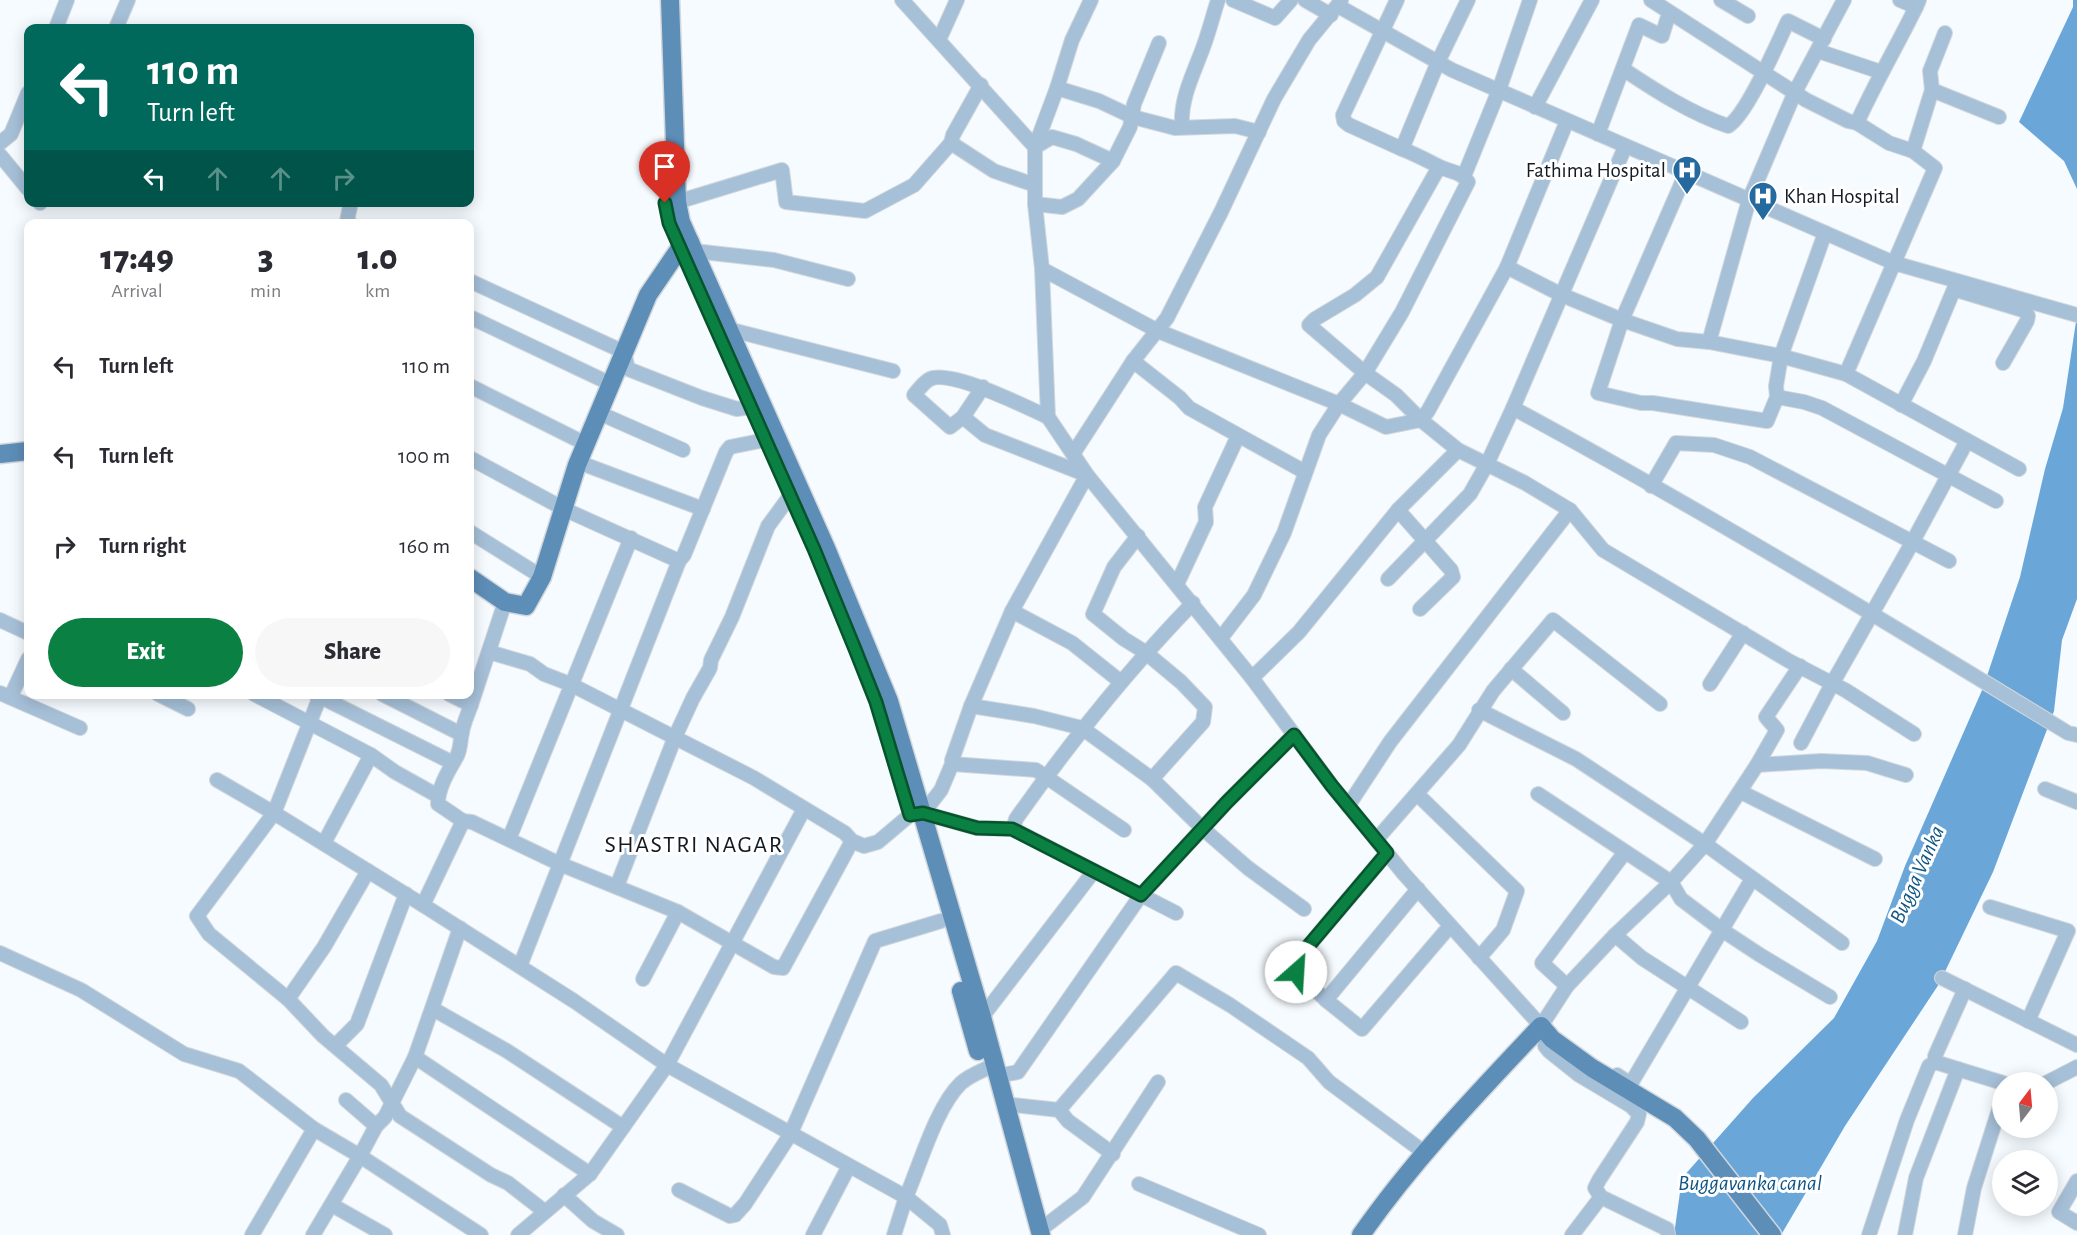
<!DOCTYPE html>
<style>
:root{--surface:#fff;--page:#f7f7f7;--text:#2b2b33;--muted:#7c7c81;--accent:#0b8043}
body{margin:0;font-family:"Alegreya Sans",sans-serif;background:var(--page);color:var(--text);height:100vh;display:flex;flex-direction:column;font-size:22px;white-space:nowrap}
*{box-sizing:border-box;margin:0}
p{font-size:20px;color:var(--muted)}
.icon{flex:none;width:33px;height:33px;fill:none;stroke:currentColor;stroke-width:2;stroke-linecap:round;stroke-linejoin:round}
.map{position:relative;flex:1;overflow:hidden}
.side{position:absolute;left:24px;top:219px;width:450px;height:480px;display:flex;flex-direction:column;background:var(--surface);border-radius:12px;box-shadow:0 3px 15px #0003}
.side>*{flex:none}
.top-card{position:absolute;left:24px;top:24px;width:450px;height:183px;border-radius:12px;box-shadow:0 3px 15px #0003;background:#00695c;color:#fff;overflow:hidden}
.needle{width:39px;rotate:16deg}
.fabs{position:absolute;left:1992px;top:1072px;display:grid;gap:12px}
.fabs a{display:grid;place-items:center;width:66px;height:66px;border-radius:50%;background:var(--surface);box-shadow:0 3px 15px #0003;font-size:30px}
.pin{position:absolute;display:grid;place-items:center;width:51px;height:51px;color:#fff;margin:-62px -26px;border-radius:50% 50% 50% 0;rotate:-45deg;box-shadow:0 0 6px #0007}
.pin .icon{rotate:45deg}
.me{position:absolute;width:66px;margin:-33px;rotate:26deg;stroke-linejoin:round;filter:drop-shadow(0 0 4px #0008)}
.turn{display:flex;align-items:center;gap:21px;height:126px;padding:0 24px;font-size:27px}
.turn .icon{width:78px;height:78px;stroke-width:2.5}
.turn b{display:block;font-size:42px;line-height:51px}
.lanes{display:flex;align-items:center;height:57px;padding:0 24px;background:#0003;justify-content:center;gap:30px;direction:ltr}
.lanes .off{opacity:.35}
.eta{display:flex;justify-content:space-evenly;align-items:center;height:102px;text-align:center}
.eta b{font-size:36px;font-weight:800;line-height:42px}
.cta{display:flex;gap:12px;margin-top:auto;padding:12px 24px}
.cta a{flex:1;height:69px;border-radius:36px;background:var(--accent);color:#fff;font-size:24px;font-weight:800;line-height:69px;text-align:center}
.cta a+a{background:var(--page);color:var(--text)}
ul{padding:0;list-style:none}
li{display:flex;align-items:center;gap:18px;height:90px;padding:0 24px}
li div{flex:1}
li b{display:block;font-size:22px}
li em{font-style:normal}
.map>svg:first-child{display:block}
.water{fill:#6ba6d9}
.lines{fill:none;stroke-linecap:round;stroke-linejoin:round}
.minor-casing{stroke:#d2d7dc;stroke-width:16}
.major-casing{stroke:#d2d7dc;stroke-width:21}
.minor{stroke:#a6c0d8;stroke-width:14}
.major{stroke:#5d8eb8;stroke-width:18}
.route-casing{stroke:#07532c;stroke-width:15}
.route{stroke:#0b8043;stroke-width:10}
.labels{text-anchor:middle;stroke-width:6;stroke-linejoin:round;paint-order:stroke}
.poi-label{font-size:21px;fill:#131b22;stroke:#fff;text-anchor:end}
.water-label{font-size:22px;font-style:italic;fill:#105585;stroke:#fff}
.quarter-label{font-size:24px;letter-spacing:1.5px;fill:#131b22;stroke:#fff}
</style>
<div class="map">
<svg width="2077" height="1235" viewBox="0 0 2077 1235">
<rect width="100%" height="100%" fill="#f6fbff"/>
<g class="water">
<path d="M2073,0H2077V189L2064,161L2019,122L2073,7Z"/>
<path d="M2077,315V599L2062,640L2054,711L1993,872L1939,984L1845,1126L1781,1235H1674L1682,1178L1753,1098L1834,1018L1877,941L1905,866L1983,688L2020,577L2045,469L2063,408Z"/>
</g>
<g class="lines">
<g class="minor-casing">
<g id="minor">
<path d="M902,0L1035,147V204L1042,269L1048,417L1087,475L1252,678L1332,786L1404,874L1541,1026L1567,986L1615,935L1671,882L1705,844L1757,765"/>
<path d="M1091,0L1072,40L1057,88L1035,147L1052,137L1076,144L1113,161"/>
<path d="M1233,0L1275,18L1291,0"/>
<path d="M1305,0L1331,15"/>
<path d="M1397,0L1343,115L1344,121L1349,125L1402,149L1438,62L1468,0"/>
<path d="M1651,0L1806,100L1848,121L1857,123L1889,143L1913,151L1935,168L1846,374"/>
<path d="M1721,0L1748,16"/>
<path d="M1900,0L1916,7L1919,0"/>
<path d="M1338,6L1452,70L1894,263L2077,315"/>
<path d="M56,28L67,0"/>
<path d="M116,28L128,0"/>
<path d="M1945,33L1930,71L1932,90L1999,117"/>
<path d="M939,40L957,0"/>
<path d="M1818,51L1881,72"/>
<path d="M1623,69C1656,91 1690,113 1728,126C1747,115 1777,44 1788,21L1824,39"/>
<path d="M1057,88L1099,101L1133,117L1175,128L1235,126L1259,132"/>
<path d="M1535,107L1592,0"/>
<path d="M1857,123C1875,83 1897,46 1916,7"/>
<path d="M1182,126C1180,94 1198,66 1207,36C1211,24 1214,12 1218,0"/>
<path d="M1598,134L1639,25L1662,36L1669,13"/>
<path d="M0,143L11,134L28,93"/>
<path d="M951,143L994,171L1035,185"/>
<path d="M1913,151L1932,90"/>
<path d="M0,155L28,189"/>
<path d="M1439,167L1377,277L1355,295L1315,319L1309,325L1365,373L1396,395L1421,420L1458,450L1525,483L1570,510L1603,550L1789,661L1845,690L1914,734"/>
<path d="M1686,173L1622,320L1598,393L1641,403H1653L1767,421L1777,397L1776,386L1781,356L1825,233"/>
<path d="M1464,176L1499,90L1530,0"/>
<path d="M40,202V203"/>
<path d="M351,202L347,221L351,224"/>
<path d="M677,202L782,170L786,202L865,211L914,185L951,143L953,135L981,85"/>
<path d="M1035,204L1062,207L1078,199L1113,161L1130,127L1134,104L1159,43"/>
<path d="M694,251L774,260L848,279"/>
<path d="M1507,267L1562,295L1622,320L1677,339L1709,342L1781,356L1846,374L2019,469"/>
<path d="M1042,269L1158,331L1339,404L1386,427L1421,420L1428,411L1507,267L1567,121"/>
<path d="M470,281L624,352L628,369L702,398L737,409L750,407"/>
<path d="M1960,291L2026,311L2028,316L2027,321L2003,363"/>
<path d="M470,317L611,384"/>
<path d="M728,329L893,371"/>
<path d="M1709,342L1749,200L1795,92L1844,0"/>
<path d="M1133,361L1180,398L1189,408L1305,472"/>
<path d="M470,386L586,444"/>
<path d="M983,387L963,417L950,427L914,395C918,390 924,382 930,379C951,369 1026,407 1048,417"/>
<path d="M1777,397L1804,402L1822,408L1996,501"/>
<path d="M1901,405L1924,361L1954,289"/>
<path d="M1513,408C1702,510 1885,621 2068,733L2077,735"/>
<path d="M599,413L683,450"/>
<path d="M963,417L985,435L1087,475L1012,611L971,706L952,760V764L941,790L923,813L977,828L1013,829L1141,895L1018,1072L997,1076"/>
<path d="M1073,454L1133,361L1167,318L1221,212L1274,99L1309,40L1341,1"/>
<path d="M470,458L566,510L679,561"/>
<path d="M578,462L703,509"/>
<path d="M1651,486L1676,443L1714,445L1750,457L1949,561"/>
<path d="M1398,510L1451,570L1453,577L1420,609"/>
<path d="M470,532L542,577"/>
<path d="M1138,536L1114,567L1093,614L1124,639L1145,652L1181,682L1205,707L1203,722L1152,779"/>
<path d="M1388,579L1470,494L1487,464L1513,408L1625,147"/>
<path d="M1177,584L1206,522L1205,507L1238,436"/>
<path d="M1012,611L1072,643L1121,682"/>
<path d="M0,620L28,633"/>
<path d="M1221,638L1254,595L1284,533L1319,435L1339,404L1365,373L1402,312L1468,182C1461,171 1449,172 1438,166C1426,160 1415,154 1402,149"/>
<path d="M489,652L530,664L544,674L570,684L754,778L845,833L852,841L864,846L878,842L910,815L923,813"/>
<path d="M1800,666L1766,717L1777,730L1757,765L1821,761L1867,763L1906,775"/>
<path d="M1511,669L1563,713"/>
<path d="M1252,678L1299,632L1398,510L1458,450"/>
<path d="M1710,684L1743,633"/>
<path d="M0,693L80,728"/>
<path d="M158,694L188,709"/>
<path d="M254,694L371,755L395,772L438,796"/>
<path d="M315,694L451,762"/>
<path d="M321,694L274,813L197,916L209,934L288,999L323,1036L381,1085L400,1116L491,1175L508,1183L544,1211"/>
<path d="M382,694L461,734"/>
<path d="M449,694L471,705L505,602"/>
<path d="M11,696L28,659"/>
<path d="M471,705C468,714 463,724 462,733C460,740 461,748 457,756C449,770 438,787 438,804L463,821L472,822L560,864L678,912L774,967L783,968L852,841"/>
<path d="M971,706L1034,716L1082,728L1152,779L1202,828L1248,868L1304,909"/>
<path d="M1479,710L1576,759L1705,844L1842,943"/>
<path d="M1801,743L1832,684L1912,543L1967,441"/>
<path d="M952,764L1036,770L1124,830"/>
<path d="M217,780L274,813L423,905L574,1001L667,1065L906,1197C920,1165 936,1107 961,1083C970,1075 984,1070 994,1065"/>
<path d="M2045,789L2077,802"/>
<path d="M1741,792L1875,859"/>
<path d="M1417,794L1517,891L1503,930L1479,958"/>
<path d="M1538,794L1671,882L1681,899L1722,930L1760,955L1830,997"/>
<path d="M1348,806L1390,742L1570,510"/>
<path d="M1013,829L1016,819C1071,741 1126,672 1193,603"/>
<path d="M509,839L631,538"/>
<path d="M1376,840L1459,745L1493,691L1553,620L1660,704"/>
<path d="M324,843L371,755"/>
<path d="M1387,853L1294,963V969L1296,972L1326,1000L1362,1029L1450,926"/>
<path d="M617,886L675,737L693,698L710,668L711,660L732,617L768,526L790,496"/>
<path d="M423,905L463,821"/>
<path d="M1990,907L2068,931L2028,1021"/>
<path d="M1176,913L1141,895L1227,802L1294,735"/>
<path d="M1615,935L1642,958L1741,1022"/>
<path d="M0,953L81,990L184,1054L239,1071L314,1129L360,1156L376,1126L346,1100"/>
<path d="M520,966L679,561L684,555L726,452L730,447L765,440"/>
<path d="M1942,978L2077,1045"/>
<path d="M643,979L678,912"/>
<path d="M1567,986L1542,963L1625,852"/>
<path d="M1965,989L1935,1056V1062L2003,1083"/>
<path d="M288,999L324,947L368,871"/>
<path d="M1326,1000L1418,889"/>
<path d="M433,1009L507,1051L623,1127"/>
<path d="M982,1017L1094,871"/>
<path d="M1550,1033L1547,1032L1545,1046L1549,1051L1579,1075L1631,1106L1639,1114L1637,1122L1599,1180L1595,1188L1601,1197L1667,1229L1668,1235"/>
<path d="M336,1045L357,1024L406,894"/>
<path d="M415,1057L590,1174"/>
<path d="M1617,1075L1626,1081L1632,1082L1633,1080L1752,879"/>
<path d="M2046,1083L2077,1067"/>
<path d="M1005,1104L1059,1110L1068,1121L1113,1154"/>
<path d="M1059,1110L1176,973L1230,1005L1308,1058L1329,1082L1425,1153"/>
<path d="M376,1126L385,1117L415,1057L460,928"/>
<path d="M2077,1181L2059,1212L2077,1223"/>
<path d="M1139,1184L1259,1235"/>
<path d="M679,1190L730,1216L735,1215L745,1204L790,1135L875,941L941,921"/>
<path d="M564,1195L593,1221L617,1235"/>
<path d="M332,1205L385,1235"/>
<path d="M1040,1230L1083,1197L1158,1082"/>
<path d="M252,1235L314,1129"/>
<path d="M313,1235L360,1156L481,1235"/>
<path d="M518,1235L590,1174L667,1065L804,809"/>
<path d="M813,1235L849,1166"/>
<path d="M894,1235L906,1197L940,1225L943,1235"/>
<path d="M1572,1235L1601,1197"/>
<path d="M1869,1235L1907,1120L1929,1066L1935,1062"/>
<path d="M1905,1235L1916,1178L1958,1069"/>
<path d="M1965,1235L1974,1188L2002,1100"/>
</g>
</g>
<g class="major-casing">
<g id="major">
<path d="M670,0L677,202L681,222L826,548L889,701L982,1017L1041,1235"/>
<path d="M0,454L28,451"/>
<path d="M470,578L505,602L526,606L542,577L577,465L648,295L680,248L690,242"/>
<path d="M961,991L978,1051"/>
<path d="M1361,1235C1414,1159 1478,1093 1541,1026L1552,1039L1592,1068L1675,1118L1697,1139L1772,1235"/>
</g>
</g>
<use href="#minor" class="minor"/>
<use href="#major" class="major"/>
</g>
<g class="lines">
<g class="route-casing">
<path id="route" d="M665,203L669,223L814,549L855,649L876,702L910,815L923,813L977,828L1012,829L1141,895L1227,802L1294,735L1332,786L1387,853L1294,963V969L1296,972"/>
</g>
<use href="#route" class="route"/>
</g>
<defs>
<g id="hospital-pin" transform="scale(1.5)"><path d="M0 17L-7.5 6A9.5 9.5 0 1 1 7.5 6Z" fill="#256a9f" stroke="#fff"/><path d="M-5-5h3v3.5h4V-5h3V5h-3V1.5h-4V5h-3Z" fill="#fff"/></g>
</defs>
<g fill-rule="evenodd">
<use href="#hospital-pin" x="1687" y="170"/>
<use href="#hospital-pin" x="1763" y="196"/>
</g>
<g class="labels">
<g class="poi-label">
<text x="1666" y="177">Fathima Hospital</text>
<text x="1784" y="203" text-anchor="start">Khan Hospital</text>
</g>
<g class="water-label">
<text transform="translate(1916 874) rotate(-66)" y="8">Bugga Vanka</text>
<text x="1750" y="1190">Buggavanka canal</text>
</g>
<g class="quarter-label">
<text x="694" y="852">SHASTRI NAGAR</text>
</g>
</g>
</svg>
<div class="fabs">
<a><svg class="needle" viewBox="-14 -14 28 28"><path d="M0-13l5 13h-10z" fill="#e53935"/><path d="M0 13l5-13h-10z" fill="#7c7c81"/></svg></a>
<a><svg class="icon" aria-label="layers" viewBox="0 0 24 24"><path d="M12 4l9 5-9 5-9-5zM3 14l9 5 9-5"/></svg></a>
</div>
<div class="pin" style="left:665px;top:203px;background:#d93025"><svg class="icon" aria-label="arrive" viewBox="0 0 24 24"><path d="M6 21V4h12l-3 4 3 4H6"/></svg></div>
<svg class="me" style="left:1296px;top:972px" viewBox="-20 -20 40 40"><circle r="19" fill="#fff"/><path d="M0-13L10 11 0 6-10 11z" fill="#0b8043"/></svg>
<div class="top-card">
<div class="turn"><svg class="icon" aria-label="left" viewBox="0 0 24 24"><path d="M17 20v-9H6M10 6l-5 5 5 5"/></svg><div><b>110 m</b>Turn left</div></div>
<div class="lanes"><svg class="icon" aria-label="left" viewBox="0 0 24 24"><path d="M17 20v-9H6M10 6l-5 5 5 5"/></svg><svg class="icon off" aria-label="ahead" viewBox="0 0 24 24"><path d="M12 20V5M6 11l6-6 6 6"/></svg><svg class="icon off" aria-label="ahead" viewBox="0 0 24 24"><path d="M12 20V5M6 11l6-6 6 6"/></svg><svg class="icon off" aria-label="right" viewBox="0 0 24 24"><path d="M7 20v-9h11M14 6l5 5-5 5"/></svg></div>
</div>
<section class="side">
<div class="eta">
<div><b>17:49</b><p>Arrival</p></div>
<div><b>3</b><p>min</p></div>
<div><b>1.0</b><p>km</p></div>
</div>
<ul>
<li><svg class="icon" aria-label="left" viewBox="0 0 24 24"><path d="M17 20v-9H6M10 6l-5 5 5 5"/></svg><div><b>Turn left</b></div><em>110 m</em></li>
<li><svg class="icon" aria-label="left" viewBox="0 0 24 24"><path d="M17 20v-9H6M10 6l-5 5 5 5"/></svg><div><b>Turn left</b></div><em>100 m</em></li>
<li><svg class="icon" aria-label="right" viewBox="0 0 24 24"><path d="M7 20v-9h11M14 6l5 5-5 5"/></svg><div><b>Turn right</b></div><em>160 m</em></li>
</ul>
<div class="cta"><a>Exit</a><a>Share</a></div>
</section>
</div>
